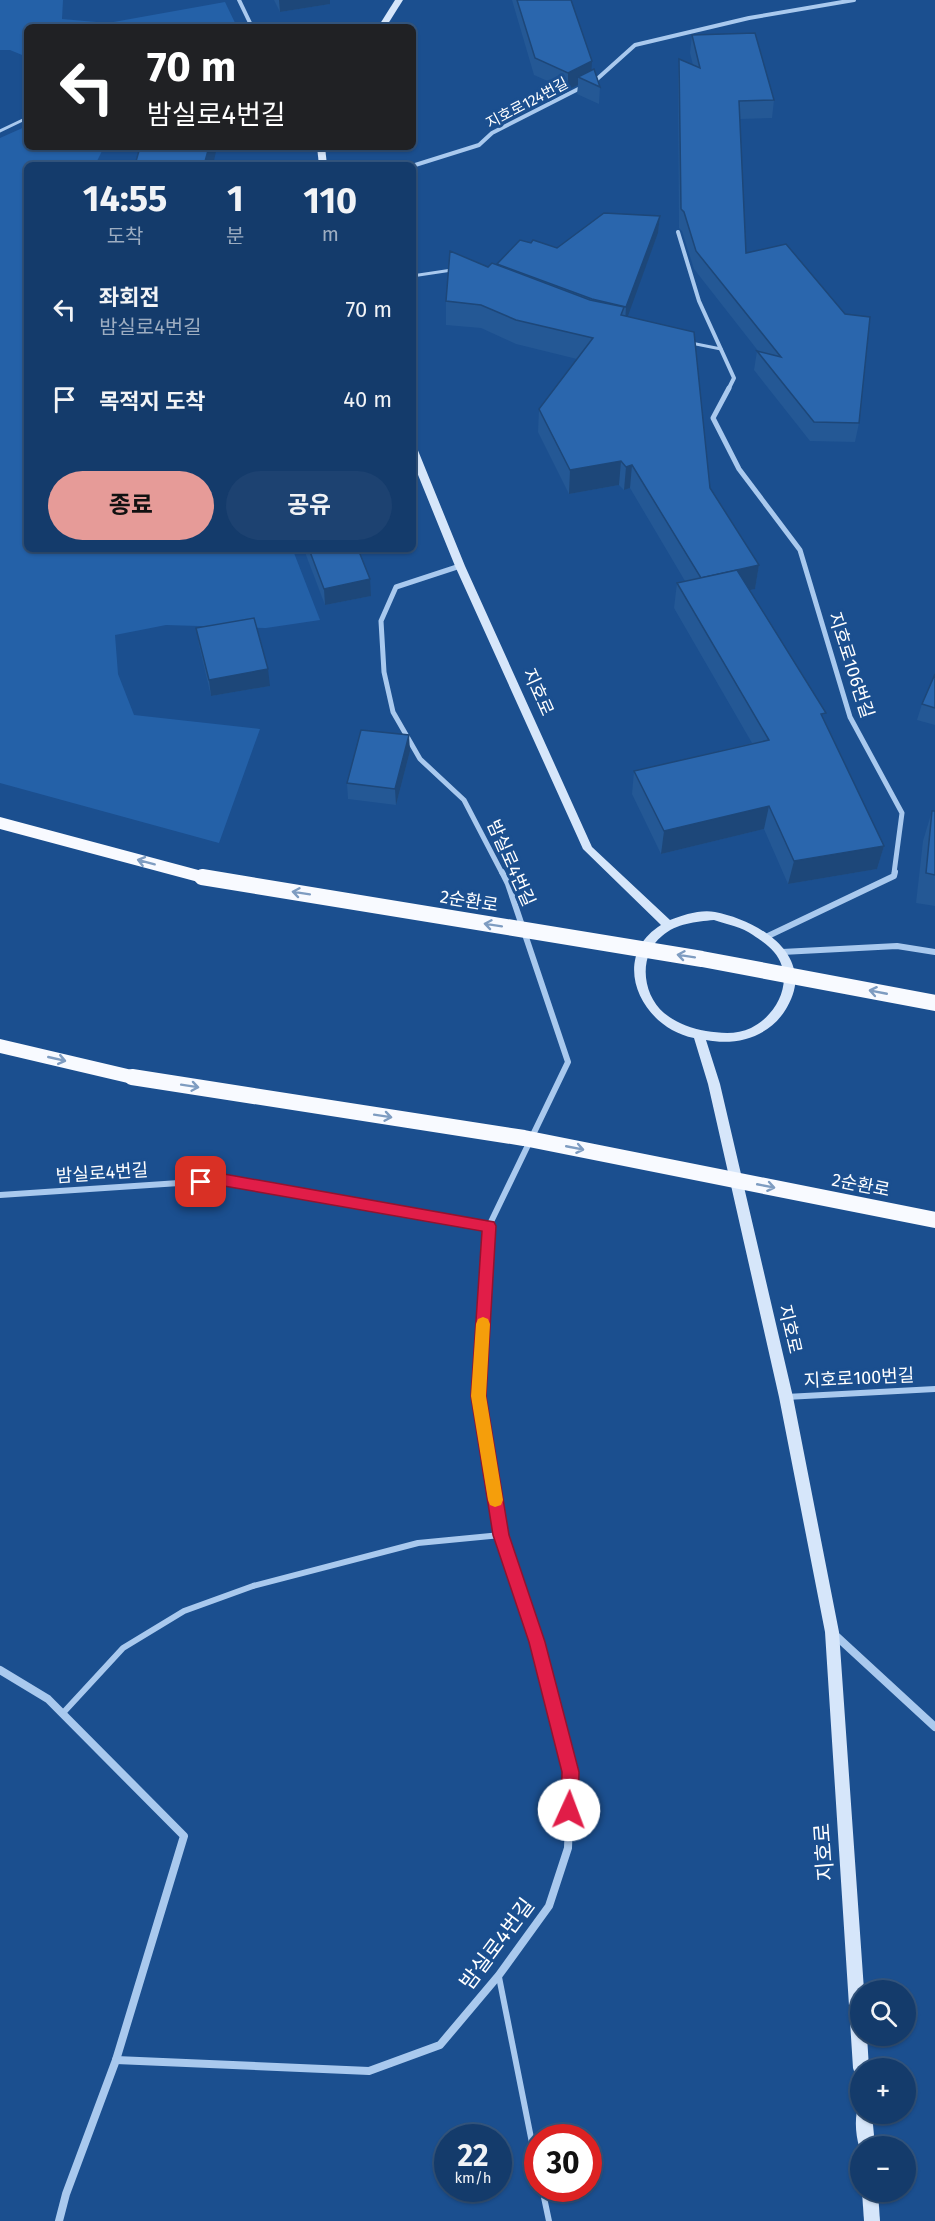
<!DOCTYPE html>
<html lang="ko">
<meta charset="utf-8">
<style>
:root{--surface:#143b6b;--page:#1d4271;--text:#f1f3f6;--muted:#9dadc1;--line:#33557e;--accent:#e69b98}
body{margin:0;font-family:"Fira Sans","Noto Sans KR",sans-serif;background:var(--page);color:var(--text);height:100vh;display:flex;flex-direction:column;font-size:22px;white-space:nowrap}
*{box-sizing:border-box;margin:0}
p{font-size:20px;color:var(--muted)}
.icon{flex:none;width:33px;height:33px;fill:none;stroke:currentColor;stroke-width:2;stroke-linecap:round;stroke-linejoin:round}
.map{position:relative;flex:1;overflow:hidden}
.sheet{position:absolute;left:24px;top:162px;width:392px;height:390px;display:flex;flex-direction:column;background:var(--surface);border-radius:9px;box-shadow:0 2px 4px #0004,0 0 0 2px var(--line)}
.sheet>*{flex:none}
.hud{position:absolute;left:24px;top:24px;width:392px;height:126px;border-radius:9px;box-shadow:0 2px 4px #0004,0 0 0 2px var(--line);background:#202124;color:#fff;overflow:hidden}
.controls{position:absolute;left:850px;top:1980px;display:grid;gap:12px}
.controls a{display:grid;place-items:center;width:66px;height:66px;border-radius:50%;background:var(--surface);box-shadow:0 2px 4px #0004,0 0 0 2px var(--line);font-size:30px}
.speed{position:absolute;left:434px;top:2124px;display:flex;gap:12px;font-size:30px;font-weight:700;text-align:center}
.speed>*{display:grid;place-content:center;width:78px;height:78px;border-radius:50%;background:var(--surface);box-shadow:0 2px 4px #0004,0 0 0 2px var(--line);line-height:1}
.speed small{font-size:15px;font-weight:400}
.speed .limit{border:9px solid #d22;background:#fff;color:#111}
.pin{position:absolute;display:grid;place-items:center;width:51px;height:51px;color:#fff;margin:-26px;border-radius:12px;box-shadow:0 3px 9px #0006}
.me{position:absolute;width:66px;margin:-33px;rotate:2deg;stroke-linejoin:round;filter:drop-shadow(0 0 4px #0008)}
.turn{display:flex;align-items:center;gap:21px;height:126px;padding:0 24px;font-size:27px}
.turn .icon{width:78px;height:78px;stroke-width:2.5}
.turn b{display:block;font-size:42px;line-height:51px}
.eta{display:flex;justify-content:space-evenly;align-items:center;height:102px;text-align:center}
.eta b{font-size:36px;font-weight:700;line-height:42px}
.button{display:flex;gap:12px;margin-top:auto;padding:12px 24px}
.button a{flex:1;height:69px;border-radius:36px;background:var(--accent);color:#111;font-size:24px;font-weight:700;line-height:69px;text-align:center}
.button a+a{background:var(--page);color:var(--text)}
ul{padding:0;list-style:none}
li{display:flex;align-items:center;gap:18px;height:90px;padding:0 24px}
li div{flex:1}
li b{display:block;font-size:22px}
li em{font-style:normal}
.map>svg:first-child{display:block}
.green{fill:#2461a8}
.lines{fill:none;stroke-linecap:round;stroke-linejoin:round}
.service-far1{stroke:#a9c9ee;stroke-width:3}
.service{stroke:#a9c9ee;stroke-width:6}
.minor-far3{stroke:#a9c9ee;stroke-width:4}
.minor-far2{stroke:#a9c9ee;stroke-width:5}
.minor-far1{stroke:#a9c9ee;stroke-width:6}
.minor{stroke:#a9c9ee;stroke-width:8}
.secondary{fill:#d6e6fa;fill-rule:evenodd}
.trunk{fill:#f8faff;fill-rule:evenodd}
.trunk-bridge{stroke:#f8faff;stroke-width:16}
.wall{fill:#245895}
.shaded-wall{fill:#1d4779}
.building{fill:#2a66ad;stroke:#1d4779;stroke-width:1.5}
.oneway{stroke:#7e9cc1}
.route{fill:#e11d48;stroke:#92132f;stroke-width:1.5}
.slow{fill:#f59e0b}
.labels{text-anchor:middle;stroke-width:6;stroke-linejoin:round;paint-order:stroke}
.far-street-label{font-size:15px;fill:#fff;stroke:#1b4f8f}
.street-label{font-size:18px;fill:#fff;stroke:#1b4f8f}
.near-street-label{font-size:21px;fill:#fff;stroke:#1b4f8f}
</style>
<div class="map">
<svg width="935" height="2221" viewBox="0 0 935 2221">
<rect width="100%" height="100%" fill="#1b4f8f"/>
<g class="green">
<path d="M0,0H63L62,19L108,23L225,2L237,27H27V57L10,50H0Z"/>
<path d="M27,126V147H104L95,165H27V549H287L294,553L320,620L266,628L166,625L115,635L118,674L134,715L260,729L219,843L0,783V138Z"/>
</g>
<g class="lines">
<g class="service-far1">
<path d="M0,131L27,118"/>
<path d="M412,276L452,270"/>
<path d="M691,343L721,349"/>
</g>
<g class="service">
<path d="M63,1713L123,1648L184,1611L253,1586L418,1543L501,1535"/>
<path d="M499,1977L537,2168"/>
<path d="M542,2188L549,2221"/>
</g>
<g class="minor-far3">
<path d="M239,0L252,27"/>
<path d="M412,166L479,145L492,133L596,80L635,45L749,18L854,0"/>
<path d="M678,232L699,301L734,378L728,390"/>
</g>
<g class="minor-far2">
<path d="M729,388L713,418L739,469L800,550L850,717L902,813L894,873"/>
<path d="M460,566L396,587L381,621L384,672L393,712L420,759L464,800L502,873"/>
</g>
<g class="minor-far1">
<path d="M768,936L894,876L895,872"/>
<path d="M782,952L897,946L935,952"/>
<path d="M0,1195L224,1180L489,1226"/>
<path d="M786,1397L935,1389"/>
<path d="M491,1474L478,1396L489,1226L568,1062L508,884L502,872"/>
</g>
<g class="minor">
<path d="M834,1634L935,1727"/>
<path d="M0,1670L48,1699L184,1836L116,2060L66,2194L59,2221"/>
<path d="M116,2060L369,2071L440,2045L499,1975L549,1906L568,1848L571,1772L537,1642L501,1535L491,1473"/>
</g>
<g class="secondary">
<path d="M395,0H403L386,27H378Z"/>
<path d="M317,147H325L327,165H319Z"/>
<path d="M412,445L417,448L465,566L592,847L670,920C683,915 701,909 715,912C746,918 790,939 795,974C797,986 792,999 786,1009C769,1037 737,1046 706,1040L720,1084L793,1397L839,1632L864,1990H861V2036H867L869,2068H861V2076L855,2074L853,2068L825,1632L779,1397L708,1084L694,1038C641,1028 608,958 661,925L583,849L455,566L412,460ZM714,920C726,924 742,927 753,935C759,939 769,946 774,952C796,978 778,1015 751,1028C737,1035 720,1033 706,1031C690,1028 676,1023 664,1013C642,994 638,955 662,936C677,923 695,922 714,920Z"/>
<path d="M861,2107V2114H872L875,2146H861V2152C856,2140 854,2119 858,2108Z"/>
<path d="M862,2192H878L880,2221H864Z"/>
</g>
<g class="trunk">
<path d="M0,817L202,871L207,873L210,877L207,881L202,883L0,829Z"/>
<path d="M0,1039L132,1070L138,1072L140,1077L138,1082L132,1084L0,1053Z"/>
</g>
<g class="trunk-bridge">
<path d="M202,877L702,959L935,1003"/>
<path d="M132,1077L524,1138L935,1220"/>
</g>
</g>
<g class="wall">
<path d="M274,0H330V4L280,12Z"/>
<path d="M512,0H571L591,71L600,87L599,104L577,94L578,85L568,90L534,75Z"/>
<path d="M692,35L774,100L772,118L740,119L746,253L859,423L855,442L810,441L754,370L757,351L759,352L694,269L682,231L679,228L678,78L679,59L693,65L690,53Z"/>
<path d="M660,216L658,233L627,316L710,488L759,565L755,589L750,590L824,719L884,846L877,869L788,884L764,829L661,854L632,794L634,771L752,743L674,608L677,583L685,581L630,488L624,490L619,485L569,494L538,432L539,409L577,359L516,344L481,328L446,325V301L488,267L497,265V264L531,243L557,248Z"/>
<path d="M306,549H358L371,596L325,605L306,555Z"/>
<path d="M196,628L270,686L211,696L199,645Z"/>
<path d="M935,674V725L917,720L922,704Z"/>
<path d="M410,751L396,805L348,799L347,783Z"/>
<path d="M932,811H935V906L916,903L923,841Z"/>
</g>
<g class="shaded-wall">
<path d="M279,0H330V4L280,12Z"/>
<path d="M592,61L591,78L578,77V85L568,90V73Z"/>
<path d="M209,147H217L213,165H204Z"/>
<path d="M660,216L658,233L625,324L626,307Z"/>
<path d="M621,461L619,485L569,494L570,470Z"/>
<path d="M632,465L630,488L624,490L626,467Z"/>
<path d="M759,565L755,589L697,601L701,578Z"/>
<path d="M370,579L371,596L325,605L324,589Z"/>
<path d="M268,669L270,686L211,696L209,680Z"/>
<path d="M409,735L410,751L396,805L395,789Z"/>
<path d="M769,806L764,829L661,854L664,831Z"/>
<path d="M884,846L877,869L788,884L794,861Z"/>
</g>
<g class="building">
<path d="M517,0H571L592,61L568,73L535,58Z"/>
<path d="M755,33L774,100L739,101L746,253L786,244L845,314L870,317L859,423L814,422L757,351L781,357L696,251L684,212L681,209L679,59L700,68L692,35Z"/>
<path d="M594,69L600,87L578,77Z"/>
<path d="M140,147H209L204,165H135Z"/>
<path d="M604,213L660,216L626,307L592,299L497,264L520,240L531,243L533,240L557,248Z"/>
<path d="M450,251L488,267L492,263L590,300L624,307L621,315L694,332L710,488L759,565L701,578L632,465L626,467L621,461L570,470L539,409L593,338L516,320L481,305L446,301Z"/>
<path d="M309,549H358L370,579L324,589Z"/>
<path d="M737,570L826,713L821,714L884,846L794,861L769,806L664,831L634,771L769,740L677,583Z"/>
<path d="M254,618L268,669L209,680L196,628Z"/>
<path d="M935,674V708L922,704Z"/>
<path d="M361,730L409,735L395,789L347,783Z"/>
<path d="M932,811H935V875L926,873Z"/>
</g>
<defs><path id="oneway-shaft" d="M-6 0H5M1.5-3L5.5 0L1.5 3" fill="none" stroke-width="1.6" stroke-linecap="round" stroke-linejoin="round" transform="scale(1.5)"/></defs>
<g class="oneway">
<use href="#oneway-shaft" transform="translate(146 862) rotate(-165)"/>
<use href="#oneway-shaft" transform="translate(301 893) rotate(-171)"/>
<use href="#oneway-shaft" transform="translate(493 925) rotate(-171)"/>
<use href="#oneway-shaft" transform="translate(686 956) rotate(-171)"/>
<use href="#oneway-shaft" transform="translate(878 992) rotate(-169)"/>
<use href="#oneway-shaft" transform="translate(57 1059) rotate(13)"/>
<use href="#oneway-shaft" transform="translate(190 1086) rotate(9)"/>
<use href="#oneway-shaft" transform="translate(383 1116) rotate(9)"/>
<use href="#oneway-shaft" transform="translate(575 1148) rotate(11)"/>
<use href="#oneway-shaft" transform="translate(766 1186) rotate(11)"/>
</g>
<path class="route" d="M224,1174L494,1222L496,1226L486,1396L509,1535L545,1642L579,1772L578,1810L575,1816L569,1819L563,1816L561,1810L562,1772L529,1642L493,1535L471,1396L482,1231L224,1186H196L194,1182L196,1177Z"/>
<path class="slow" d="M483,1317L488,1319L490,1324L486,1396L503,1500L501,1505L495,1507L490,1505L488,1500L471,1396L476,1324L478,1319Z"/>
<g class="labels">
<g class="far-street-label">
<text transform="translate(527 103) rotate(-28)" y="5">지호로124번길</text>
</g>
<g class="street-label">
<text transform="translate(851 665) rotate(72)" y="6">지호로106번길</text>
<text transform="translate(538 692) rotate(66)" y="6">지호로</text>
<text transform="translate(511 863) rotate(66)" y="6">밤실로4번길</text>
<text transform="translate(469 901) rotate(9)" y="6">2순환로</text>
<text transform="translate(102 1173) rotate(-4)" y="6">밤실로4번길</text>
<text transform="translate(861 1185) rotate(11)" y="6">2순환로</text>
<text transform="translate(790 1329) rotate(77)" y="6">지호로</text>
<text transform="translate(859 1378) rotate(-3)" y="6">지호로100번길</text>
</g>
<g class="near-street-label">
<text transform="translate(824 1852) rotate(-94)" y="7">지호로</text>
<text transform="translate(497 1944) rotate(-53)" y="7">밤실로4번길</text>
</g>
</g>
</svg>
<div class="controls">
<a><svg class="icon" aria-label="search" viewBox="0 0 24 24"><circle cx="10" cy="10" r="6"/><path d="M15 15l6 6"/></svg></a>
<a>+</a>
<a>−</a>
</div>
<div class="speed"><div>22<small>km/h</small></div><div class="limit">30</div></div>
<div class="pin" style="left:201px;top:1182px;background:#d93025"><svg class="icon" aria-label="arrive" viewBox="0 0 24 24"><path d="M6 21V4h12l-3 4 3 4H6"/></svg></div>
<svg class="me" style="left:569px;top:1810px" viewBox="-20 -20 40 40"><circle r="19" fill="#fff"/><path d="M0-13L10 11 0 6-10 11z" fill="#e11d48"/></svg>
<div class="hud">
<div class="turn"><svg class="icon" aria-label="left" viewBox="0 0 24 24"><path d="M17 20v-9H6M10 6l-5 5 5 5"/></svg><div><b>70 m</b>밤실로4번길</div></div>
</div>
<section class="sheet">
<div class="eta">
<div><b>14:55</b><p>도착</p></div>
<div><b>1</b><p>분</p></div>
<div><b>110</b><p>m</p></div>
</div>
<ul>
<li><svg class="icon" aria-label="left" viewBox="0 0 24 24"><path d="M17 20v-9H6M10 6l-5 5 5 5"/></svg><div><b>좌회전</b><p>밤실로4번길</p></div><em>70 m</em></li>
<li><svg class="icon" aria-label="arrive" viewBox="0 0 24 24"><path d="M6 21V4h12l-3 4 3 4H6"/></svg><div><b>목적지 도착</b></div><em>40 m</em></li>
</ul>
<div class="button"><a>종료</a><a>공유</a></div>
</section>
</div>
